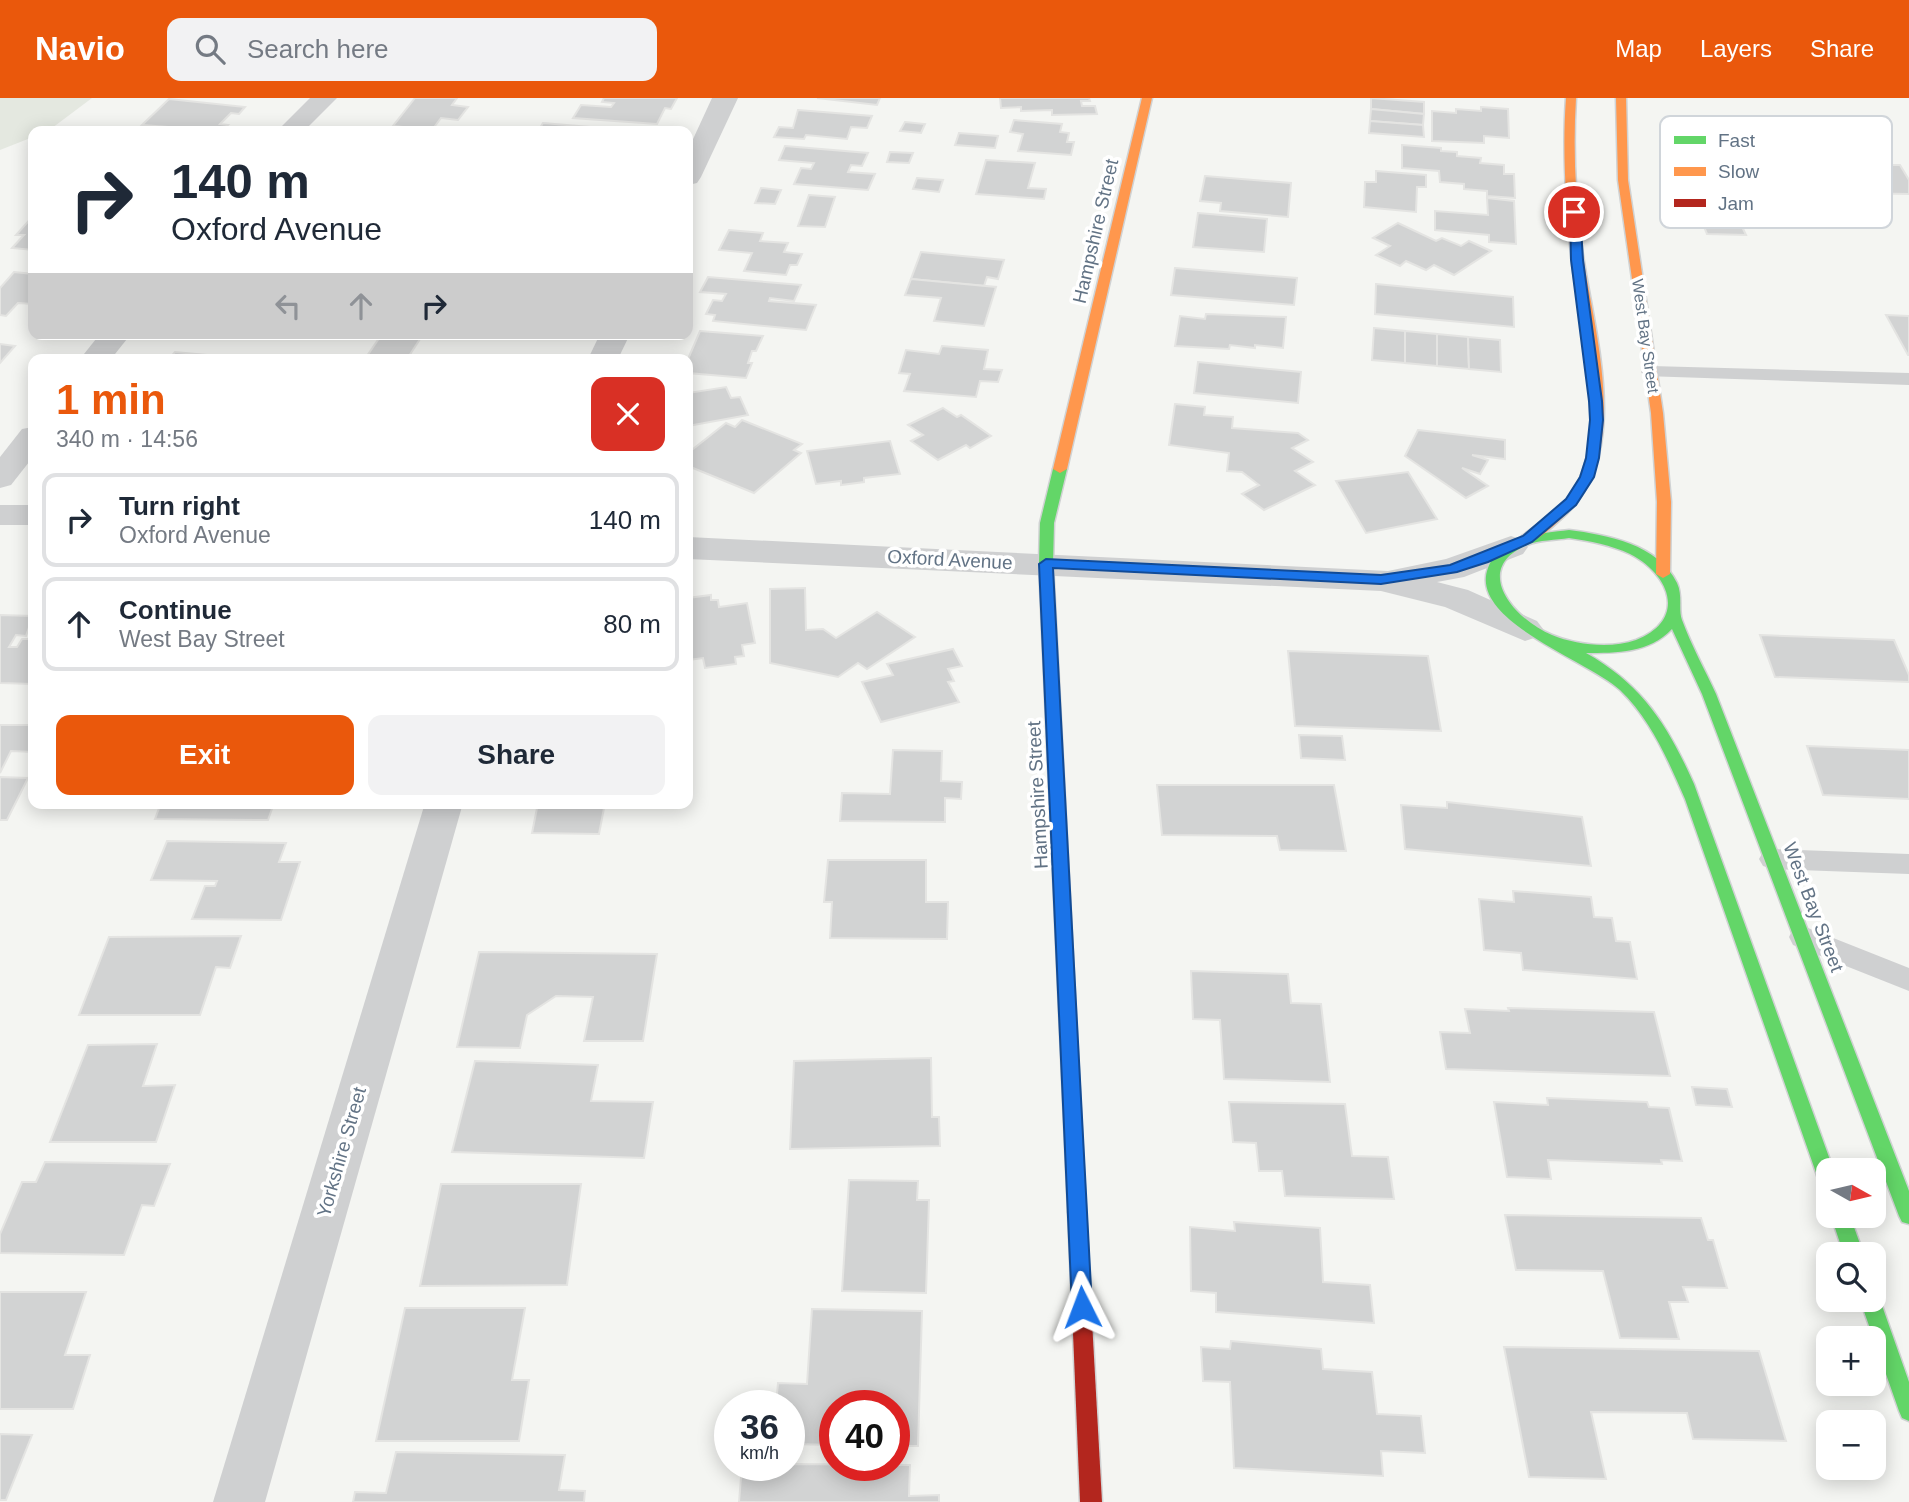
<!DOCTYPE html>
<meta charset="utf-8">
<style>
:root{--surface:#fff;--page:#f2f2f3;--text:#1f2937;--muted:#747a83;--line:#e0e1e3;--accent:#ea580c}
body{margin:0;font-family:Arial,sans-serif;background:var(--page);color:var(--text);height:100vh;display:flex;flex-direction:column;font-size:26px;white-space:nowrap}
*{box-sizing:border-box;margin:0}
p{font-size:23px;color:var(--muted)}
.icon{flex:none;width:38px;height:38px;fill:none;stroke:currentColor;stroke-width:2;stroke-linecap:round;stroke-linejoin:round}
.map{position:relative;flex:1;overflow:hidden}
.side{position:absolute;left:28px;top:256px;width:665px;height:455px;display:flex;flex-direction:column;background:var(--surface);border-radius:14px;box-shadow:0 4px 18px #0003}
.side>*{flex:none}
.top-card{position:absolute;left:28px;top:28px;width:665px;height:214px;border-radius:14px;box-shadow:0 4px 18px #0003;background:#fff;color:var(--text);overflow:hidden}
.needle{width:46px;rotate:98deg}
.controls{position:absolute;left:1816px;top:1060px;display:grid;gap:14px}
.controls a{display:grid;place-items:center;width:70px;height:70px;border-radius:14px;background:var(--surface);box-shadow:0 4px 18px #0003;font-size:35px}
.speed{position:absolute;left:714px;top:1292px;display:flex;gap:14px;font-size:35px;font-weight:700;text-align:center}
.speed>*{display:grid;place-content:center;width:91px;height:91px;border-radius:50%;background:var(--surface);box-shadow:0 4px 18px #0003;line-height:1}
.speed small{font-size:18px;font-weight:400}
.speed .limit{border:10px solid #d22;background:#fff;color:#111}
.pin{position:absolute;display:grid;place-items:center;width:60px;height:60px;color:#fff;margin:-30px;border:4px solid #fff;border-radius:50%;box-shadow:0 2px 7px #0007}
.me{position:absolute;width:77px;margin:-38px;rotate:357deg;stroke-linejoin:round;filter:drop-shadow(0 0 5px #0008)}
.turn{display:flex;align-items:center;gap:24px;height:147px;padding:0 28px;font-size:32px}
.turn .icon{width:91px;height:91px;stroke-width:2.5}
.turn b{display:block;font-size:49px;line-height:60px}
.lanes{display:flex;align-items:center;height:66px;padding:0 28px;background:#0003;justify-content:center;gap:35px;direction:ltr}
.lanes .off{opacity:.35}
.round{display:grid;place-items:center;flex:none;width:74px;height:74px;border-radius:14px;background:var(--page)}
.overview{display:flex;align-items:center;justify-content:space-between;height:119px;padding:0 28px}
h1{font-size:42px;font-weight:700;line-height:52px;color:var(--accent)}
.primary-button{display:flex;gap:14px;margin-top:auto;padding:14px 28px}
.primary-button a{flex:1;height:80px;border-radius:14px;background:var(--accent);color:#fff;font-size:28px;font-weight:700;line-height:80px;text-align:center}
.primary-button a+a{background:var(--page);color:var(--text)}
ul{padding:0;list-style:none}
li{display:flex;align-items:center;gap:21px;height:94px;margin:0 14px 10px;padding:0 14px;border:4px solid var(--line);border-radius:14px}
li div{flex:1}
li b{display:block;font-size:26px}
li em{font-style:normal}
header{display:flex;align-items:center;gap:42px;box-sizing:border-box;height:98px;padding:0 35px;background:var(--accent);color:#fff}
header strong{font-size:33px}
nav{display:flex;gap:38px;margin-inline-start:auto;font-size:24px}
.search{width:490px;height:63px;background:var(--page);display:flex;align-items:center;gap:18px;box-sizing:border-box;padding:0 24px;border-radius:14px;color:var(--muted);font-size:26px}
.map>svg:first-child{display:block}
.green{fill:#e4e8e0}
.building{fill:#d2d3d3;stroke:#e4e4e2;stroke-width:2}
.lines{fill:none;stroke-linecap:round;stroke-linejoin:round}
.fast-casing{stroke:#d0d2d3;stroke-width:3}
.slow-casing{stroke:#d0d2d3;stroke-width:3}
.jam-casing{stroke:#d0d2d3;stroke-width:3}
.lane{fill:#cfd0d1;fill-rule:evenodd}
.street{fill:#cfd0d1;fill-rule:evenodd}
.fast{fill:#63d668;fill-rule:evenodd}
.slow{fill:#ff974d;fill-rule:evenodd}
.jam{fill:#b3261e;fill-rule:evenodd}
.route{fill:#1a73e8;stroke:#114b97;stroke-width:2}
.labels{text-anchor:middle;stroke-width:7;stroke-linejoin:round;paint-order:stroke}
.far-street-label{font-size:16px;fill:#627385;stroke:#fff}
.street-label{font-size:19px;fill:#627385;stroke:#fff}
.key{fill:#fff;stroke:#d0d5da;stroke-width:2}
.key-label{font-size:19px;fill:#627385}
</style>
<header>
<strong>Navio</strong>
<div class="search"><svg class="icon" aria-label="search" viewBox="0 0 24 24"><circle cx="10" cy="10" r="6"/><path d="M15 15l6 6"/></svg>Search here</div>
<nav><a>Map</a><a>Layers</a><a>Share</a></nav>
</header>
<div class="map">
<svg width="1909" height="1404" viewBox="0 0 1909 1404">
<rect width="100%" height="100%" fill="#f4f5f2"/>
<path class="green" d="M0,0H92L48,33H33V39L0,52Z"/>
<g class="building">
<path d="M415,0H457L452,7L468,9L458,22L441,20L432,32L393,28Z"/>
<path d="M604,0H677L671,11L665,10L657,26L573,20L581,7L611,9L614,5L602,4Z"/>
<path d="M817,0H880L877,7Z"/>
<path d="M1000,0H1089L1090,3H1081L1082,8H1095L1097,16L1052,17V12L1021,13V9L1001,10Z"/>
<path d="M1371,0L1424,4V16L1371,11Z"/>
<path d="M169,1L245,9L239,16L231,15L220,26L228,27L221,33L142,27Z"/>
<path d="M1481,9L1508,11L1509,40L1484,38V45L1432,43V13L1456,15V11L1481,13Z"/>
<path d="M1371,11L1424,16L1423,27L1370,23Z"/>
<path d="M798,12L872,18L867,30L851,29L847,41L806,37L804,41L774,39L779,29L793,30Z"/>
<path d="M1014,22L1062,26L1060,34L1069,35L1067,44H1074L1071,57L1018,53L1023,36L1010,34Z"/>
<path d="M1370,23L1423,27L1424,39L1369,35Z"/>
<path d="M905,24L925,26L921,35L900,33Z"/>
<path d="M543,25L638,33H538Z"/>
<path d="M959,35L998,38L995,50L955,47Z"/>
<path d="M1402,47L1441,50V53L1457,54V58L1481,60L1480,65L1504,67V76H1514L1515,100L1487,98V93L1464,91V86L1440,84L1439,73L1402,70Z"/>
<path d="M785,48L868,55L862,68L851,67L848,74L875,76L868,92L794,86L801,70L811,71L814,65L779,62Z"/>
<path d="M890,54L913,55L909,65L887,64Z"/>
<path d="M1844,61L1880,62L1883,67H1900L1909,82V96L1847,95L1828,65L1847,66Z"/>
<path d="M986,62L1035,65L1028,90L1046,91L1044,101L976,96Z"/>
<path d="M1376,73L1426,77V89H1417L1416,114L1364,109L1365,84H1376Z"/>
<path d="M1205,78L1291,85L1288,119L1220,113L1221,105L1200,103Z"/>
<path d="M917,80L943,82L939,94L913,91Z"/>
<path d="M761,90L781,92L775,106L755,105Z"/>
<path d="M809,97L835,99L825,129L798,128Z"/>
<path d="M1487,100L1514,103L1516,146L1489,144V137L1435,132V113L1488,117Z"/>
<path d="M1198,115L1267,121L1264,154L1193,149Z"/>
<path d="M1726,116L1737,118L1746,137L1707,136L1699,117Z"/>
<path d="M33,118V152L12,150L24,137H16Z"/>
<path d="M1398,125L1436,143L1442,140L1461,148L1469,143L1491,153L1454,177L1434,167L1426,172L1406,163L1400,168L1376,157L1390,148L1373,140Z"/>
<path d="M729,132L763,135L760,143L788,145L784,154L802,156L797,167H790L786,177L744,173L752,155L719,152Z"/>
<path d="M921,154L1004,162L998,181L987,179L984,188L911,181Z"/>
<path d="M1175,170L1297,180L1294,207L1171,197Z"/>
<path d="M14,174L33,176V206L18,205L6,218L0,217V190Z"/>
<path d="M708,179L801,187L794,203L770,200L769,203L816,207L806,232L713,223L715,217L706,216L713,202L722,203L726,196L700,194Z"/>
<path d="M911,181L996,189L984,228L934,223L941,200L905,197Z"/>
<path d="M1376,186L1513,199L1514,229L1375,216Z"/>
<path d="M1206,216L1286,219L1283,250L1255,247V250L1230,247L1229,251L1175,248L1180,218L1205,221Z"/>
<path d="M1886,217L1909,218V257H1908Z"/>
<path d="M1374,230L1405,233V265L1372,262Z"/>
<path d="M700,233L763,238L756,253H752L748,265H752L746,280L688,275V261Z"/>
<path d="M1405,233L1437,236V268L1405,265Z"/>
<path d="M221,236H268L264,241Z"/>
<path d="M382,236H404L422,238L407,261L367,258Z"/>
<path d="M1437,236L1468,239L1469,271L1437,268Z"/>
<path d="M1468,239L1500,242L1501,274L1469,271Z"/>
<path d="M0,246L15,248L0,265Z"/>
<path d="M942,248L988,252L984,271L1002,272L998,284L980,283L976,299L904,293L910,276L899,275L906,252L939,256Z"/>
<path d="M175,254L228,259L169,261Z"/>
<path d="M1198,264L1301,274L1298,305L1194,295Z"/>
<path d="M726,289L731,300L740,299L748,317L688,328V295Z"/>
<path d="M1175,306L1205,309L1204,317L1233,319L1232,330L1298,335L1308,342L1292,350L1313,364L1295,373L1315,387L1264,412L1242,396L1259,387L1242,374L1227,373L1229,355L1169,347Z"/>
<path d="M943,310L957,319L961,317L991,338L970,350L966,347L938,362L911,343L923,337L908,327Z"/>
<path d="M742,322L802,346L794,352L801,355L754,395L688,368V355L726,325L735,329Z"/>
<path d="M1418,332L1505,342V361L1472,357L1488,362L1480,376L1462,370L1488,388L1466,400L1405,358Z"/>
<path d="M890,343L900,376L864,380V384L841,387V383L816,386L807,353Z"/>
<path d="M1408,374L1437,421L1366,435L1336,383Z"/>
<path d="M805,490L806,532L823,531L836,540L877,514L915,539L867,571L858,565L838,579L770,565V491Z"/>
<path d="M711,497V502H718L719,509L747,505L755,545L742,547L744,558L735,559L736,566L705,570L703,560L688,562V500Z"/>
<path d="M0,517L33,518L26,538L16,537L9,549H17L22,541H33V586L0,585Z"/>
<path d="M1760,537L1894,542L1909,577V584L1775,579Z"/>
<path d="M953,551L962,568L948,571L954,583L948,584L959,604L881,624L862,584L893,577L887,566Z"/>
<path d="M1288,553L1428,558L1441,633L1295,628Z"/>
<path d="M0,627H33V654L11,653L0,675Z"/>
<path d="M1299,637L1342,638L1345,662L1301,660Z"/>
<path d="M1807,648L1909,652V701L1823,697Z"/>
<path d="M893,652L942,653L941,683L962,684L961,701L945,700V724L840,723L842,695L890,696Z"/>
<path d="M0,679L28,680L7,722H0Z"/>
<path d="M1157,687H1334L1346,753L1280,752L1277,738L1162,737Z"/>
<path d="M1447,704L1582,719L1591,768L1405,751L1401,707L1447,710Z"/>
<path d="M161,705H274L268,722L155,721Z"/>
<path d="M538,705H605L599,736L532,735Z"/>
<path d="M167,743L286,745L279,764H300L281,822L192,821L205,788H215L217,783L151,782Z"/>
<path d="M828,762H926V804H948L947,841L830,840L832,804H824Z"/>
<path d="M1513,793L1591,799L1594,819L1612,820L1616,843L1630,844L1637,881L1523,872L1521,855L1484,852L1479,801L1514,804Z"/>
<path d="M241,838L230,870L216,869L200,917H79L109,839Z"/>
<path d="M479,854L657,856L643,943H584L593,899L556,898L527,917L520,950L457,949Z"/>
<path d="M1191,873L1288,876L1291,905L1321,906L1330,984L1224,981L1220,922L1193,921Z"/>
<path d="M1508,910L1654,914L1670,978L1446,971L1440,934L1470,935L1465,911L1509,913Z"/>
<path d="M157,946L143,988L175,987L156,1044H50L88,947Z"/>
<path d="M931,960L932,1019H939L940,1048L790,1051L794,963Z"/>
<path d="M475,963L598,967L591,1003L653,1004L644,1060L452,1054Z"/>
<path d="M1692,989L1727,991L1732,1009L1696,1007Z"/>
<path d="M1547,1000L1647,1004L1649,1009L1669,1010L1682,1063L1661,1062L1662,1066L1548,1062L1551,1081L1507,1079L1494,1004L1548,1007Z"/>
<path d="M1229,1004L1345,1006L1352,1058L1388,1059L1394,1101L1285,1098L1282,1073H1259L1256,1045L1233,1044Z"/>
<path d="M45,1064L170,1066L154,1108L142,1107L124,1157L0,1155V1136L22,1084H36Z"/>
<path d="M849,1082L918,1083L917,1102H929L926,1195L842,1193Z"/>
<path d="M441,1086H581L567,1187L420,1188Z"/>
<path d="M1505,1117L1701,1120L1708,1142H1713L1727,1190L1683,1189L1688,1204H1669L1679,1241L1620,1240L1603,1173L1516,1172Z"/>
<path d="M1234,1124L1320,1130L1323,1184L1370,1187L1374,1225L1216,1214V1195L1191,1193L1190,1129L1235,1133Z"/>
<path d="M0,1194H86L65,1257H90L73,1311H0Z"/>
<path d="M405,1210H525L512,1282H529L519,1343H376Z"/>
<path d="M812,1211L922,1213L918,1348H894V1307H835V1347L789,1346V1307H776L778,1285L807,1286Z"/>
<path d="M1231,1243L1321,1251L1323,1271L1372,1274L1377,1316L1421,1318L1425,1355L1381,1353L1383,1378L1234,1370L1230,1284L1203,1283L1201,1249L1230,1251Z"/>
<path d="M1504,1249L1759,1253L1786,1343L1693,1341L1687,1315L1591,1314L1606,1381L1529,1379Z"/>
<path d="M0,1336L32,1337L6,1402H0Z"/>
<path d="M396,1354L565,1357L559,1392L585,1393L584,1404H353L355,1394L386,1395Z"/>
<path d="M789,1366L910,1367L909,1398L939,1397V1404H739L742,1367Z"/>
</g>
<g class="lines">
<g class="fast-casing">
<g id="fast">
<path d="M1060,367L1067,371L1054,425L1053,466L1086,1114L1084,1120L1077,1122L1070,1120L1068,1114L1039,466L1040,425L1053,371Z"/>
<path d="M1569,432C1607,437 1658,446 1677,485C1683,498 1678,511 1682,522C1691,547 1705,572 1716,596L1909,1093V1126L1902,1124L1899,1118L1702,596L1672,531C1649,555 1617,555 1586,555C1643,587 1668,628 1694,686L1834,1073H1829V1094L1822,1092L1820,1086L1685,701C1668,662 1651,622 1620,592C1589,563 1468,523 1488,470C1501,436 1538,436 1569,432ZM1569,440C1590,443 1611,447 1630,456C1671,477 1687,522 1636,542C1611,551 1576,547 1552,537C1515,522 1470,471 1527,447C1539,442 1556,442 1569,440Z"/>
<path d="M1831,1118H1850L1864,1157H1844Z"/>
<path d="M1874,1195L1880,1202L1909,1284V1323L1902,1320L1899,1313L1860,1202H1874Z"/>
</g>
</g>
<g class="slow-casing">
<g id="slow">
<path d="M1142,0H1152L1067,371L1060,375L1053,371Z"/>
<path d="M1566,0H1576C1573,48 1575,95 1581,143C1591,228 1637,356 1561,421C1552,429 1539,442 1527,445L1520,441L1522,438C1543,422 1568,407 1579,382C1608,315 1581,234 1572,166C1566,110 1562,55 1566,0Z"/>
<path d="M1616,0H1626L1628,82L1663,315L1671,404L1670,476L1663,480L1656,476L1657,404L1651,315L1618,82Z"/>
</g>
</g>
<g class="jam-casing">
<path id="jam" d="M1077,1106L1084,1108L1086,1114L1102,1404H1080L1068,1114L1070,1108Z"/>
</g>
<g class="lane">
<path d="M1651,268L1909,275V287L1644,278L1641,274L1644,270Z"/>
<path d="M1773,751L1909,756V776L1773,771L1763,768L1759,761L1763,754Z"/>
<path d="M1803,828L1909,870V893L1793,847L1789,839L1793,831Z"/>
</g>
<g class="street">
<path d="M310,0H337L304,33H277Z"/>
<path d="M712,0H738L701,79L697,85L688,87V52Z"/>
<path d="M100,236H131L111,261H80Z"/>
<path d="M600,236H630L618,261H588Z"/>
<path d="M33,329V359L11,387L0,390V359L22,331Z"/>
<rect x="0" y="407" width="33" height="20"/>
<path d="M1511,438L1523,442L1528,449L1523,456L1464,479L1437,484L1468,492L1537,523L1543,531L1537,539L1525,543L1445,509L1381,493L688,461V439L1388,473L1446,461Z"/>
<path d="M425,705H463L265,1404H213Z"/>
</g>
<use href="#fast" class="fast"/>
<use href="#slow" class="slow"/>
<use href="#jam" class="jam"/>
</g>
<path class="route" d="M1570,112L1580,114L1583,162L1602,303L1603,322L1599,360L1594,379L1576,407L1532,444L1488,464L1457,474L1381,486L1053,470L1092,1209L1089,1215L1082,1218L1075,1215L1072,1209L1039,466L1046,461L1381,477L1450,467L1523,438L1566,401L1580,379L1586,360L1590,322L1589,303L1571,162Z"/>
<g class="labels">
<g class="far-street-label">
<text transform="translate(1646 238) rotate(82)" y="6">West Bay Street</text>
</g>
<g class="street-label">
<text transform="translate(1095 133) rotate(-77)" y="7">Hampshire Street</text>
<text transform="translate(950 461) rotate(3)" y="7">Oxford Avenue</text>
<text transform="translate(1037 697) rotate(-93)" y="7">Hampshire Street</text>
<text transform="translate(1814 809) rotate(69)" y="7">West Bay Street</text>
<text transform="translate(341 1054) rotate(-74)" y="7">Yorkshire Street</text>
</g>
</g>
<rect x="1660" y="18" width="232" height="112" rx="10" class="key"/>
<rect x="1674" y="38" width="32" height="8" fill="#63d668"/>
<rect x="1674" y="69" width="32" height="9" fill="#ff974d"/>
<rect x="1674" y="101" width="32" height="8" fill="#b3261e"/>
<g class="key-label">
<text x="1718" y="49">Fast</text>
<text x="1718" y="80">Slow</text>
<text x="1718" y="112">Jam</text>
</g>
</svg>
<div class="controls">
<a><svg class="needle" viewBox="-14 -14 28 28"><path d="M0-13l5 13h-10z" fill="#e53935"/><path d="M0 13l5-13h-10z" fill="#747a83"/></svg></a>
<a><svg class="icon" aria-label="search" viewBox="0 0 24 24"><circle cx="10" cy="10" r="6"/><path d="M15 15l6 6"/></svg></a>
<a>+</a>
<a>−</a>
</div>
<div class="speed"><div>36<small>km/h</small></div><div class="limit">40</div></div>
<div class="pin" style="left:1574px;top:114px;background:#d93025"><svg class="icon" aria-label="arrive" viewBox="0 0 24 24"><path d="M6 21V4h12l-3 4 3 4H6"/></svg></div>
<svg class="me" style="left:1082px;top:1209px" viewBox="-20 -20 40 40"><path d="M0-17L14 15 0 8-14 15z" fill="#1a73e8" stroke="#fff" stroke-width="4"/></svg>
<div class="top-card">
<div class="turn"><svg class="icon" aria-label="right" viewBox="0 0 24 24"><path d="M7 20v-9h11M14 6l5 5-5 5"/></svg><div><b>140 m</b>Oxford Avenue</div></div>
<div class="lanes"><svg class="icon off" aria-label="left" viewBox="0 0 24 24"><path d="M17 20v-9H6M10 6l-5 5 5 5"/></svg><svg class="icon off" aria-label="ahead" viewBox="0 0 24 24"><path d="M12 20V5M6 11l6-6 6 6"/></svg><svg class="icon" aria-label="right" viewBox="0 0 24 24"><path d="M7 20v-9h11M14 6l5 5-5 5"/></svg></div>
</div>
<section class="side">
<div class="overview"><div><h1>1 min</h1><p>340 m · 14:56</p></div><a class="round" style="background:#d93025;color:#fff"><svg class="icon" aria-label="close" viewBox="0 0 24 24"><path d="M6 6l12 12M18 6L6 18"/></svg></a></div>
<ul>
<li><svg class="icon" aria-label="right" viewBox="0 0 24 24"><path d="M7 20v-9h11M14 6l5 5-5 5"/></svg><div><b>Turn right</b><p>Oxford Avenue</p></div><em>140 m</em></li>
<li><svg class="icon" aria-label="ahead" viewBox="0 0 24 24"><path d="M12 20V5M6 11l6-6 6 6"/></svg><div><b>Continue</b><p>West Bay Street</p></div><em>80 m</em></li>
</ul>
<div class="primary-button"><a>Exit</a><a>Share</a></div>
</section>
</div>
